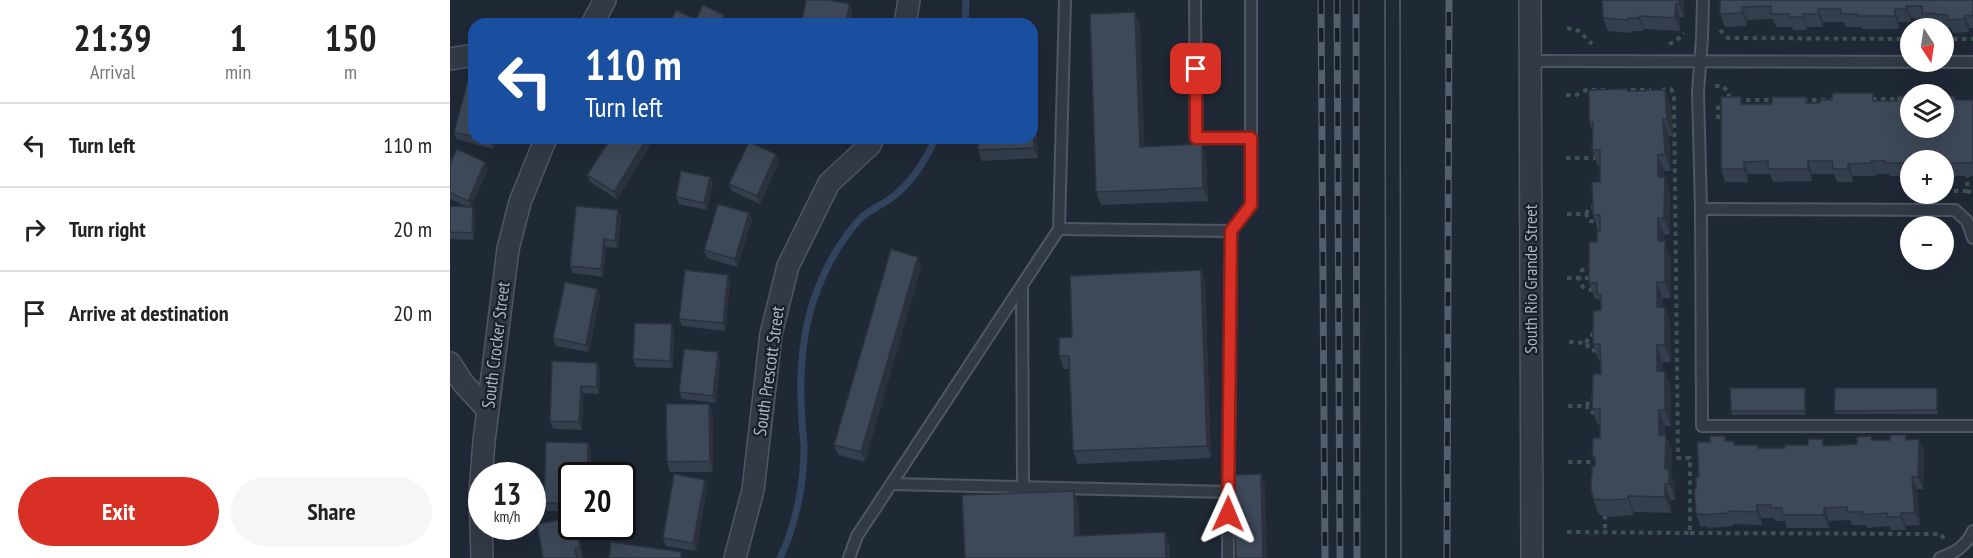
<!DOCTYPE html>
<meta charset="utf-8">
<style>
:root{--surface:#fff;--page:#f6f6f6;--text:#222;--muted:#767676;--line:#e0e0e0;--accent:#d93025}
body{margin:0;font-family:"PT Sans Narrow",sans-serif;background:var(--page);color:var(--text);height:100vh;display:flex;flex-direction:column;font-size:22px;white-space:nowrap}
*{box-sizing:border-box;margin:0}
p{font-size:20px;color:var(--muted)}
.icon{flex:none;width:33px;height:33px;fill:none;stroke:currentColor;stroke-width:2;stroke-linecap:round;stroke-linejoin:round}
.map{position:relative;flex:1;overflow:hidden}
.details{display:flex;flex-direction:column;background:var(--surface);width:450px}
.details>*{flex:none}
.banner{position:absolute;left:18px;top:18px;width:570px;height:126px;border-radius:18px;box-shadow:0 6px 24px #0002;background:#1a4fa0;color:#fff;overflow:hidden}
.needle{width:39px;rotate:168deg}
.tools{position:absolute;left:1450px;top:18px;display:grid;gap:12px}
.tools a{display:grid;place-items:center;width:54px;height:54px;border-radius:50%;background:var(--surface);box-shadow:0 6px 24px #0002;font-size:30px}
.speed{position:absolute;left:18px;top:462px;display:flex;gap:12px;font-size:30px;font-weight:700;text-align:center}
.speed>*{display:grid;place-content:center;width:78px;height:78px;border-radius:50%;background:var(--surface);box-shadow:0 6px 24px #0002;line-height:1}
.speed small{font-size:15px;font-weight:400}
.speed .limit{border:3px solid #111;border-radius:9px;background:#fff;color:#111}
.pin{position:absolute;display:grid;place-items:center;width:51px;height:51px;color:#fff;margin:-26px;border-radius:12px;box-shadow:0 3px 9px #0006}
.me{position:absolute;width:66px;margin:-33px;rotate:1deg;stroke-linejoin:round;filter:drop-shadow(0 0 4px #0008)}
.turn{display:flex;align-items:center;gap:21px;height:126px;padding:0 18px;font-size:27px}
.turn .icon{width:78px;height:78px;stroke-width:2.5}
.turn b{display:block;font-size:42px;line-height:51px}
.eta{display:flex;justify-content:space-evenly;align-items:center;height:102px;text-align:center}
.eta b{font-size:36px;font-weight:700;line-height:42px}
.primary-button{display:flex;gap:12px;margin-top:auto;padding:12px 18px}
.primary-button a{flex:1;height:69px;border-radius:36px;background:var(--accent);color:#fff;font-size:24px;font-weight:700;line-height:69px;text-align:center}
.primary-button a+a{background:var(--page);color:var(--text)}
ul{padding:0;list-style:none}
li{display:flex;align-items:center;gap:18px;height:84px;padding:0 18px;border-top:2px solid var(--line)}
li div{flex:1}
li b{display:block;font-size:22px}
li em{font-style:normal}
main{display:flex;flex:1;min-height:0}
.map>svg:first-child{display:block}
.lines{fill:none;stroke-linecap:round;stroke-linejoin:round}
.stream{stroke:#32435d;stroke-width:7}
.service-casing{stroke:#505764;stroke-width:14}
.minor-casing{stroke:#505764;stroke-width:24}
.path{stroke:#3e5154;stroke-width:4;stroke-dasharray:4.5 4.5;stroke-linecap:butt}
.service{stroke:#323a46;stroke-width:10}
.minor{stroke:#323a46;stroke-width:21}
.tram{stroke:#545e6d;stroke-width:1.5}
.rail-casing{stroke:#545e6d;stroke-width:7}
.rail{stroke:#181f2a;stroke-width:4.5;stroke-dasharray:14;stroke-linecap:butt}
.wall{fill:#343e4c}
.shaded-wall{fill:#2b323e}
.building{fill:#3d4858;stroke:#2b323e;stroke-width:1.5}
.route-casing{stroke:#8d1f18;stroke-width:15}
.route{stroke:#d93025;stroke-width:10}
.labels{text-anchor:middle;stroke-width:4.5;stroke-linejoin:round;paint-order:stroke}
.street-label{font-size:18px;fill:#acb4c3;stroke:#181f2a}
</style>
<main>
<section class="details">
<div class="eta">
<div><b>21:39</b><p>Arrival</p></div>
<div><b>1</b><p>min</p></div>
<div><b>150</b><p>m</p></div>
</div>
<ul>
<li><svg class="icon" aria-label="left" viewBox="0 0 24 24"><path d="M17 20v-9H6M10 6l-5 5 5 5"/></svg><div><b>Turn left</b></div><em>110 m</em></li>
<li><svg class="icon" aria-label="right" viewBox="0 0 24 24"><path d="M7 20v-9h11M14 6l5 5-5 5"/></svg><div><b>Turn right</b></div><em>20 m</em></li>
<li><svg class="icon" aria-label="arrive" viewBox="0 0 24 24"><path d="M6 21V4h12l-3 4 3 4H6"/></svg><div><b>Arrive at destination</b></div><em>20 m</em></li>
</ul>
<div class="primary-button"><a>Exit</a><a>Share</a></div>
</section>
<div class="map">
<svg width="1523" height="558" viewBox="0 0 1523 558">
<rect width="100%" height="100%" fill="#1f2835"/>
<g class="lines">
<g class="stream">
<path d="M515,24L516,0"/>
<path d="M330,558C346,525 354,484 354,447C354,438 352,429 352,420C349,381 351,340 363,302C373,272 388,243 410,219C417,211 430,206 440,199C462,183 474,162 486,138"/>
</g>
<g class="service-casing">
<g id="service">
<path d="M745,0L746,138H801"/>
<path d="M1253,0L1252,38L1248,92L1251,209L1252,426H1523"/>
<path d="M1080,61L1523,62"/>
<path d="M1251,209L1505,210L1517,221L1523,238"/>
<path d="M609,229L781,231L801,205V0"/>
<path d="M572,286L573,488"/>
<path d="M441,484L779,492"/>
<path d="M399,558L407,536L609,229L615,0"/>
<path d="M778,558L781,231"/>
<path d="M1490,558C1505,553 1516,546 1523,531"/>
</g>
</g>
<g class="minor-casing">
<g id="minor">
<path d="M1080,0L1082,558"/>
<path d="M142,24L155,0"/>
<path d="M455,24L459,0"/>
<path d="M0,59L24,55"/>
<path d="M0,363L13,383L37,409"/>
<path d="M32,558L30,494L34,441L58,249L70,202L96,138"/>
<path d="M285,558L303,490L321,334L338,266L379,183L420,145L423,138"/>
</g>
</g>
<g class="path">
<path d="M1117,28L1129,31L1142,44"/>
<path d="M1270,30L1278,38L1461,39"/>
<path d="M1494,39H1523"/>
<path d="M1219,44L1226,41L1234,33"/>
<path d="M1265,86H1272L1279,92V101"/>
<path d="M1172,90H1201"/>
<path d="M1116,95H1126L1136,90H1156"/>
<path d="M1422,99H1450"/>
<path d="M1287,100H1324"/>
<path d="M1353,100H1384"/>
<path d="M1268,119V104L1275,101"/>
<path d="M1116,158H1148"/>
<path d="M1504,191H1517L1518,173"/>
<path d="M1517,191L1523,193"/>
<path d="M1117,214H1136L1139,221L1148,222"/>
<path d="M1136,214L1139,208L1146,206"/>
<path d="M1143,267L1132,270L1129,278C1131,287 1135,290 1144,290"/>
<path d="M1117,278H1143"/>
<path d="M1119,342L1136,343L1140,350L1149,351"/>
<path d="M1136,343L1140,335L1146,334"/>
<path d="M1118,406H1137L1138,411L1148,414"/>
<path d="M1137,406L1139,400L1146,397"/>
<path d="M1118,462H1148"/>
<path d="M1155,515V532"/>
<path d="M1117,532L1240,533V458H1228L1224,94L1221,89L1211,90"/>
<path d="M1240,533L1491,534L1494,539"/>
</g>
<use href="#service" class="service"/>
<use href="#minor" class="minor"/>
<g class="tram">
<path d="M935,0L936,558"/>
<path d="M950,0L951,558"/>
</g>
<g class="rail-casing">
<g id="rail">
<path d="M871,0L875,558"/>
<path d="M887,0L890,558"/>
<path d="M906,0L907,558"/>
<path d="M997,558L999,0"/>
</g>
</g>
<use href="#rail" class="rail"/>
</g>
<g class="wall">
<path d="M1152,0H1233L1234,17H1230V31L1194,29V31H1182V33L1158,31L1153,18Z"/>
<path d="M1270,0H1523V28H1519V32L1503,33L1501,28L1477,26L1474,19L1461,18V22H1449V29H1412L1411,27H1396L1394,22H1373V27H1357V30H1343L1342,27H1326L1323,19L1297,20V26L1275,27L1270,14Z"/>
<path d="M690,25L694,146L756,157L758,201L651,205L646,192Z"/>
<path d="M583,41L588,158L532,161L528,150L582,138Z"/>
<path d="M24,82V138H46L43,149L7,139L4,132Z"/>
<path d="M1177,89L1178,91L1221,106L1223,136H1219L1221,171H1214V177H1215L1220,193V234L1214,235V241L1221,258V298H1213V307H1215L1220,323L1221,362H1213V371L1221,387V426H1215V435L1222,451L1221,475L1225,486V500H1221V513L1184,512V515L1161,517L1149,515L1141,493L1142,477L1145,466V462L1142,456L1150,438V425H1148L1142,409L1151,374L1150,361H1149L1143,344L1151,310V304L1149,299H1145L1139,283L1148,231L1143,215L1150,182V166H1148L1142,150L1143,132L1139,122Z"/>
<path d="M1523,100V176H1499V183L1494,184V160H1461V183L1459,176H1440L1439,174H1426V176H1403V182H1387L1384,174H1362V181L1323,182L1320,174H1298V182H1275L1271,169L1293,104L1426,101Z"/>
<path d="M200,146L167,199L140,182L137,175Z"/>
<path d="M326,154L329,162L310,204L282,191L279,184Z"/>
<path d="M35,162L38,169L21,207L25,214L24,240L0,239V206L18,207L0,199V164Z"/>
<path d="M260,177L263,184L257,210L229,204L226,197Z"/>
<path d="M168,210L171,218L168,248L156,247L153,277L123,273L120,266Z"/>
<path d="M299,213L302,220L287,267L257,258L254,250Z"/>
<path d="M468,257L471,267L415,462L388,455L384,445Z"/>
<path d="M751,270L755,283L761,458L628,464L623,451L619,369H614L609,356L622,337Z"/>
<path d="M278,275L280,282L275,331L232,326L229,319Z"/>
<path d="M150,296L139,352L106,346L103,338Z"/>
<path d="M222,324L224,331L223,368L186,367L183,359Z"/>
<path d="M268,352L270,360L266,403L232,399L229,392Z"/>
<path d="M147,363L150,371L149,394L133,393L132,430L103,429L100,421Z"/>
<path d="M1355,388L1356,392V415H1282L1281,411Z"/>
<path d="M1487,388L1488,391V414H1386L1384,411Z"/>
<path d="M263,414V472H220L217,462Z"/>
<path d="M1456,435L1457,440L1469,439L1474,452L1473,489H1467L1470,525L1456,526V530H1441L1440,526L1417,528L1416,525H1402L1400,520L1379,521V528H1337L1335,521H1325L1324,518H1312V525L1283,524V526L1257,528V526L1251,527L1246,514V489L1260,442L1275,436L1277,441H1284L1286,445L1309,448H1335L1407,444L1423,440H1440Z"/>
<path d="M138,443L141,451L140,476H122V511H97L94,503Z"/>
<path d="M257,487L246,551L216,546L213,538Z"/>
<path d="M122,526H127L133,558H93Z"/>
</g>
<g class="shaded-wall">
<path d="M1229,0H1233L1234,2V17L1229,4Z"/>
<path d="M400,4L403,12L400,24H395Z"/>
<path d="M1226,4L1230,17V31L1225,18Z"/>
<path d="M1456,6L1461,18V22L1456,9Z"/>
<path d="M1292,7L1297,20V26L1292,13Z"/>
<path d="M1368,9L1373,22V27L1368,14Z"/>
<path d="M1445,9L1449,22V29L1445,16Z"/>
<path d="M685,12L690,25L695,159L690,147Z"/>
<path d="M1353,14L1357,27V30L1353,17Z"/>
<path d="M274,15L277,22L276,24H270Z"/>
<path d="M1515,15L1519,28V32L1514,19Z"/>
<path d="M1189,16L1194,29V31L1189,18Z"/>
<path d="M582,38L583,41L588,158L584,148L582,96Z"/>
<path d="M1215,90L1221,106L1223,136L1217,120Z"/>
<path d="M1213,119L1219,136L1221,171L1215,154Z"/>
<path d="M41,138H46L43,149L40,141Z"/>
<path d="M197,138L200,146L167,199L164,192Z"/>
<path d="M752,144L756,157L758,201L753,188Z"/>
<path d="M326,154L329,162L310,204L307,196Z"/>
<path d="M1208,155L1214,171V193L1208,177Z"/>
<path d="M1358,161L1362,174V181L1358,169Z"/>
<path d="M1421,161L1426,174V176L1421,163Z"/>
<path d="M35,162L38,169L21,208L18,201Z"/>
<path d="M1294,162L1298,174V182L1294,169Z"/>
<path d="M1494,163L1499,176V183L1494,171Z"/>
<path d="M1398,164L1403,176V182L1398,169Z"/>
<path d="M260,177L263,184L257,210L254,203Z"/>
<path d="M1215,177L1220,193V234L1214,218Z"/>
<path d="M23,207L25,214L24,240L22,233Z"/>
<path d="M168,210L171,218L168,248L165,241Z"/>
<path d="M299,213L302,220L287,267L285,259Z"/>
<path d="M1208,218L1214,235V258L1208,241Z"/>
<path d="M154,239L156,247L153,277L151,269Z"/>
<path d="M1215,241L1221,258V298L1215,282Z"/>
<path d="M468,257L471,267L415,462L411,452Z"/>
<path d="M751,270L755,283L761,458L757,446Z"/>
<path d="M278,275L280,282L275,331L273,323Z"/>
<path d="M1207,282L1213,298V323L1207,307Z"/>
<path d="M147,289L150,296L139,352L136,345Z"/>
<path d="M1215,307L1220,323L1221,362L1215,345Z"/>
<path d="M222,324L224,331L223,368L220,361Z"/>
<path d="M1207,345L1213,362V387L1207,371Z"/>
<path d="M268,352L270,360L266,403L263,396Z"/>
<path d="M147,363L150,371L149,394L147,387Z"/>
<path d="M1215,371L1221,387V426L1215,410Z"/>
<path d="M131,386L133,393L132,430L129,422Z"/>
<path d="M1355,388L1356,392V415L1355,411Z"/>
<path d="M1487,388L1488,391V414L1487,410Z"/>
<path d="M259,404L263,414V472L260,461Z"/>
<path d="M1209,410L1215,426V451L1209,435Z"/>
<path d="M1216,435L1222,451L1221,475L1225,486V500L1215,469Z"/>
<path d="M1469,439L1474,452L1473,489L1468,477Z"/>
<path d="M138,443L141,451L140,476H137Z"/>
<path d="M811,474L815,484L817,558H813Z"/>
<path d="M1462,477L1467,489L1470,525L1465,513Z"/>
<path d="M255,480L257,487L246,551L243,543Z"/>
<path d="M1215,484L1221,500V513L1215,497Z"/>
<path d="M624,491L629,504L630,549L625,536Z"/>
<path d="M1178,496L1184,512V515L1178,499Z"/>
<path d="M1307,505L1312,518V525L1307,512Z"/>
<path d="M1374,508L1379,521V528L1374,515Z"/>
<path d="M1451,513L1456,526V530L1451,517Z"/>
<path d="M126,526H127L128,528L133,558L130,548Z"/>
<path d="M715,532L720,545V558H716Z"/>
</g>
<g class="building">
<path d="M356,0H379L400,4L395,24H351Z"/>
<path d="M1152,0H1229V4H1226L1225,18L1189,16V18H1178V20L1153,18Z"/>
<path d="M1270,0H1523V16L1515,15L1514,19L1498,20V15L1472,13V6H1456V9H1445V16H1408L1407,14H1391V9H1368V14H1353V17H1339V14H1321V6L1292,7V13L1270,14Z"/>
<path d="M253,5L274,15L270,24H219L226,10L246,20Z"/>
<path d="M685,12L690,147L752,144L753,188L646,192L640,14Z"/>
<path d="M18,80L24,82V137L4,132Z"/>
<path d="M1177,89V91H1195V90H1215L1217,120L1213,119L1215,154L1208,155V177H1215L1214,218H1208V241H1215V282H1207V307H1215V345H1207V371H1215V410H1209V435H1216L1215,469H1219V484H1215V497L1178,496V499L1156,500L1143,499V493H1141V477H1142V466H1145V456H1142L1143,438H1150V409H1142L1143,374H1151L1150,344H1143V311L1151,310V294H1147V283H1139V242H1147V231H1150V215H1143L1142,182H1150V150H1142L1143,122H1139V90Z"/>
<rect x="1463" y="92" width="26" height="2"/>
<path d="M1382,93H1423V101H1447V96H1461V128H1494V96H1505V100H1523V163H1494V171V160H1461V171H1457V163H1435V161H1421V163L1398,164V169H1383L1382,161H1358V169H1318V161L1294,162V169H1271V97H1291V104H1322V97H1356V103H1370V100H1382Z"/>
<path d="M582,96L584,148L528,150V138H582Z"/>
<path d="M27,138H41L40,141Z"/>
<path d="M161,138H197L164,192L137,175Z"/>
<path d="M299,142L326,154L307,196L279,184Z"/>
<path d="M7,149L35,162L18,201L0,193V164Z"/>
<path d="M231,171L260,177L254,203L226,197Z"/>
<path d="M268,204L299,213L285,259L254,250Z"/>
<path d="M0,206L23,207L22,233L0,232Z"/>
<path d="M126,206L168,210L165,241L154,239L151,269L120,266Z"/>
<path d="M441,249L468,257L411,452L384,445Z"/>
<path d="M235,270L278,275L273,323L229,319Z"/>
<path d="M751,270L757,446L623,451L619,356H609V338L622,337L620,276Z"/>
<path d="M115,282L147,289L136,345L103,338Z"/>
<path d="M185,323L222,324L220,361L183,359Z"/>
<path d="M234,349L268,352L263,396L229,392Z"/>
<path d="M102,361L147,363V387L131,386L129,422L100,421Z"/>
<path d="M1280,388H1355V411H1281Z"/>
<path d="M1385,388H1487V410L1384,411Z"/>
<path d="M216,404H259L260,461L217,462Z"/>
<path d="M1440,435H1456V440L1469,439L1468,477H1462L1465,513H1451V517H1437V513L1412,515L1413,512H1397V507L1374,508V515H1332V508H1321V505H1307V512L1278,511V513L1253,515V514H1246L1244,489H1246V477H1249L1247,442H1260V436H1275V441H1284V445H1308V448H1335V445H1358V439H1373V446L1407,444V437L1421,436V440H1440Z"/>
<path d="M96,442L138,443L137,476H122V504L94,503Z"/>
<path d="M224,474L255,480L243,543L213,538Z"/>
<path d="M811,474L813,558H786L783,475Z"/>
<path d="M624,491L625,536L715,532L716,558H515L512,495Z"/>
<path d="M122,518V526H126L130,548L125,549L127,558H93L87,524Z"/>
<path d="M161,542L231,552V558H159Z"/>
</g>
<g class="lines">
<g class="route-casing">
<path id="route" d="M746,69V138H801V205L781,231L778,514"/>
</g>
<use href="#route" class="route"/>
</g>
<g class="labels">
<g class="street-label">
<text transform="translate(1081 279) rotate(-90)" y="6">South Rio Grande Street</text>
<text transform="translate(46 345) rotate(-83)" y="6">South Crocker Street</text>
<text transform="translate(319 371) rotate(-82)" y="6">South Prescott Street</text>
</g>
</g>
</svg>
<div class="tools">
<a><svg class="needle" viewBox="-14 -14 28 28"><path d="M0-13l5 13h-10z" fill="#e53935"/><path d="M0 13l5-13h-10z" fill="#767676"/></svg></a>
<a><svg class="icon" aria-label="layers" viewBox="0 0 24 24"><path d="M12 4l9 5-9 5-9-5zM3 14l9 5 9-5"/></svg></a>
<a>+</a>
<a>−</a>
</div>
<div class="speed"><div>13<small>km/h</small></div><div class="limit">20</div></div>
<div class="pin" style="left:746px;top:69px;background:#d93025"><svg class="icon" aria-label="arrive" viewBox="0 0 24 24"><path d="M6 21V4h12l-3 4 3 4H6"/></svg></div>
<svg class="me" style="left:778px;top:514px" viewBox="-20 -20 40 40"><path d="M0-17L14 15 0 8-14 15z" fill="#d93025" stroke="#fff" stroke-width="4"/></svg>
<div class="banner">
<div class="turn"><svg class="icon" aria-label="left" viewBox="0 0 24 24"><path d="M17 20v-9H6M10 6l-5 5 5 5"/></svg><div><b>110 m</b>Turn left</div></div>
</div>
</div>
</main>
